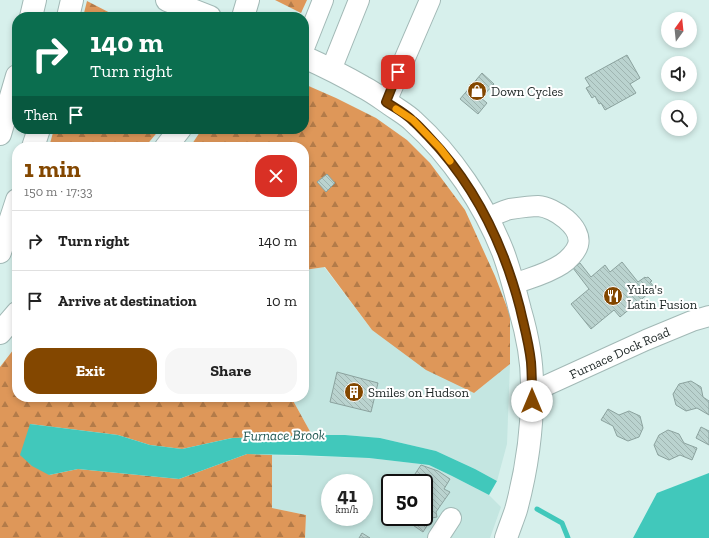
<!DOCTYPE html>
<meta charset="utf-8">
<style>
:root{--surface:#fff;--page:#f6f6f6;--text:#222;--muted:#767676;--line:#e0e0e0;--accent:#834700}
body{margin:0;font-family:"Zilla Slab",serif;background:var(--page);color:var(--text);height:100vh;display:flex;flex-direction:column;font-size:15px;white-space:nowrap}
*{box-sizing:border-box;margin:0}
p{font-size:13px;color:var(--muted)}
.icon{flex:none;width:22px;height:22px;fill:none;stroke:currentColor;stroke-width:2;stroke-linecap:round;stroke-linejoin:round}
.map{position:relative;flex:1;overflow:hidden}
.drawer{position:absolute;left:12px;top:142px;width:297px;height:260px;display:flex;flex-direction:column;background:var(--surface);border-radius:16px;box-shadow:0 2px 6px #0003}
.drawer>*{flex:none}
.banner{position:absolute;left:12px;top:12px;width:297px;height:122px;border-radius:16px;box-shadow:0 2px 6px #0003;background:#0b6e4f;color:#fff;overflow:hidden}
.needle{width:26px;rotate:15deg}
.buttons{position:absolute;left:661px;top:12px;display:grid;gap:8px}
.buttons a{display:grid;place-items:center;width:36px;height:36px;border-radius:50%;background:var(--surface);box-shadow:0 2px 6px #0003;font-size:20px}
.speed{position:absolute;left:321px;top:474px;display:flex;gap:8px;font-size:20px;font-weight:700;text-align:center}
.speed>*{display:grid;place-content:center;width:52px;height:52px;border-radius:50%;background:var(--surface);box-shadow:0 2px 6px #0003;line-height:1}
.speed small{font-size:10px;font-weight:400}
.speed .limit{border:2px solid #111;border-radius:6px;background:#fff;color:#111}
.pin{position:absolute;display:grid;place-items:center;width:34px;height:34px;color:#fff;margin:-17px;border-radius:8px;box-shadow:0 2px 6px #0006}
.me{position:absolute;width:44px;margin:-22px;rotate:0deg;stroke-linejoin:round;filter:drop-shadow(0 0 3px #0008)}
.turn{display:flex;align-items:center;gap:14px;height:84px;padding:0 12px;font-size:18px}
.turn .icon{width:52px;height:52px;stroke-width:2.5}
.turn b{display:block;font-size:28px;line-height:34px}
.then{display:flex;align-items:center;height:38px;padding:0 12px;background:#0003;gap:8px;font-size:15px}
.round{display:grid;place-items:center;flex:none;width:42px;height:42px;border-radius:16px;background:var(--page)}
.head{display:flex;align-items:center;justify-content:space-between;height:68px;padding:0 12px}
h1{font-size:24px;font-weight:700;line-height:30px;color:var(--accent)}
.button{display:flex;gap:8px;margin-top:auto;padding:8px 12px}
.button a{flex:1;height:46px;border-radius:16px;background:var(--accent);color:#fff;font-size:16px;font-weight:700;line-height:46px;text-align:center}
.button a+a{background:var(--page);color:var(--text)}
ul{padding:0;list-style:none}
li{display:flex;align-items:center;gap:12px;height:60px;padding:0 12px;border-top:1px solid var(--line)}
li div{flex:1}
li b{display:block;font-size:15px}
li em{font-style:normal}
.map>svg:first-child{display:block}
.built{fill:#c4e6e1;fill-rule:evenodd}
.forest{fill:url(#forest-firs)}
.water{fill:#41c8bb}
.lines{fill:none;stroke-linecap:round;stroke-linejoin:round}
.stream{stroke:#41c8bb;stroke-width:5}
.building{fill:url(#building-back-hatch);stroke:#8ba29e}
.minor-casing{stroke:#a2b9b6;stroke-width:22}
.major-casing{stroke:#a2b9b6;stroke-width:24}
.highway-casing{stroke:#a2b9b6;stroke-width:24}
.minor{stroke:#fff;stroke-width:20}
.major{stroke:#fff;stroke-width:22}
.highway{stroke:#fff;stroke-width:22}
.route-casing{stroke:#552e00;stroke-width:10}
.route{stroke:#834700;stroke-width:7}
.slow{stroke:#f59e0b;stroke-width:7}
.labels{text-anchor:middle;stroke-width:4;stroke-linejoin:round;paint-order:stroke}
.poi-label{font-size:13px;fill:#1b2423;stroke:#fff;text-anchor:start}
.street-label{font-size:13px;fill:#1b2423;stroke:#fff}
.water-label{font-size:14px;font-style:italic;fill:#225954;stroke:#fff}
</style>
<div class="map">
<svg width="709" height="538" viewBox="0 0 709 538">
<defs>
<pattern id="forest-firs" width="22" height="20" patternUnits="userSpaceOnUse"><rect width="22" height="20" fill="#de9759"/><path d="M5 1l3.5 6h-7zM16 11l3.5 6h-7z" fill="#b37b49"/></pattern>
<pattern id="building-back-hatch" width="6" height="6" patternUnits="userSpaceOnUse"><rect width="6" height="6" fill="#bad3cf"/><path d="M-1 5l2 2M0 0l6 6M5-1l2 2" fill="none" stroke="#9fb5b1"/></pattern>
</defs>
<rect width="100%" height="100%" fill="#d7f0ec"/>
<g class="built">
<path d="M324,267L372,330L474,393L510,364L507,444L497,481L475,469L436,451L380,438L345,435H312L291,397H304V270Z"/>
<path d="M272,455L369,458L429,465L452,476L489,495L501,507L490,538H305L306,515L272,508ZM330,483H364V517H330ZM390,483H424V517H390Z"/>
</g>
<g class="forest">
<path d="M275,0H307L301,13Z"/>
<path d="M87,1L118,17H83Z"/>
<path d="M304,84L336,98L376,118L407,140L430,163L465,210L495,276L510,315V364L474,393L426,370L372,330L325,267L304,270V147H190L202,129H304Z"/>
<path d="M54,129H160L145,147H49Z"/>
<path d="M17,345V397H291L312,435L282,437L232,438L182,449L150,445L118,435L30,424L49,475L78,469L179,479L247,454L272,455V508L306,515L305,538H0V367Z"/>
</g>
<g class="water">
<path d="M30,424L118,435L150,445L182,449L232,438L282,437L312,435H345L380,438L436,451L475,469L497,481L489,495L452,476L429,465L369,458L297,455L247,454L179,479L78,469L49,475L32,466L20,455Z"/>
<path d="M709,473V538H633L657,493Z"/>
</g>
<g class="lines">
<path class="stream" d="M537,509L562,523L568,538"/>
</g>
<g class="building">
<path d="M627,55L640,78L630,84L636,93L605,110L601,103L599,104L595,96L592,98L586,88L590,86L585,78Z"/>
<path d="M482,73L494,84L481,98L487,103L478,114L460,99Z"/>
<path d="M327,174L335,183L326,192L317,182Z"/>
<path d="M622,262L638,282L645,277L646,278L648,277L652,281L650,282L655,288L620,317L614,310L591,329L571,304L589,289L573,268L580,263L591,277L605,265L610,272Z"/>
<path d="M337,372L378,383L371,412L330,402Z"/>
<path d="M691,381L701,387L703,397L709,401V415L697,408L686,411L676,405L673,394L679,384Z"/>
<path d="M608,409L619,415L629,411L640,416L643,428L639,437L628,441L617,436L613,426L601,420Z"/>
<path d="M701,427L709,431V445L696,438Z"/>
<path d="M668,430L679,434L684,443L697,448L692,460L680,455L669,460L658,455L654,445L659,435Z"/>
<path d="M421,465L438,471L450,479L444,489L450,492L436,512L437,517L432,518L423,532L401,517H424V483H397L402,475L411,480Z"/>
<path d="M362,533L370,538H359Z"/>
</g>
<g class="lines">
<g class="minor-casing">
<g id="minor">
<path d="M304,48L323,0"/>
<path d="M331,70L359,0"/>
<path d="M386,102L430,0"/>
<path d="M487,218C495,215 502,211 510,209C517,208 531,206 538,206C554,207 583,227 578,245C576,252 568,260 562,264C547,274 530,278 514,284"/>
<path id="s1" d="M532,392L646,340L692,321L709,316"/>
<path d="M438,538L451,518"/>
</g>
</g>
<g class="major-casing">
<g id="major">
<path d="M167,0L210,17"/>
<path d="M304,57C324,66 344,76 363,87C373,92 382,99 391,105C398,110 407,115 413,121C452,156 484,204 503,252C510,271 515,290 520,310C527,334 532,359 532,384C533,427 527,469 516,510C513,519 509,529 506,538"/>
</g>
</g>
<g class="highway-casing">
<g id="highway">
<path d="M31,17L35,0"/>
<path d="M68,17L72,0"/>
<path d="M243,17L248,0"/>
<path d="M0,134L17,76"/>
<path d="M33,147L39,129"/>
<path d="M166,147L180,129"/>
<path d="M0,252L17,200"/>
<path d="M0,333L17,313"/>
</g>
</g>
<use href="#minor" class="minor"/>
<use href="#major" class="major"/>
<use href="#highway" class="highway"/>
</g>
<g class="lines">
<g class="route-casing">
<path id="route" d="M398,72L386,102C395,108 405,113 413,121C418,125 423,131 428,136C475,185 503,242 520,308C524,326 529,343 531,362C532,375 532,388 532,401"/>
</g>
<use href="#route" class="route"/>
<path class="slow" d="M396,109L413,120L440,148L450,161"/>
</g>
<defs>
<g id="shop-disc" transform="scale(1)"><circle r="9.5" fill="#834700" stroke="#fff"/><path d="M-5-2.5h2.3a2.7 3.5 0 0 1 5.4 0H5L5.5 6h-11ZM-1.5-2.5h3a1.5 2.3 0 0 0-3 0Z" fill="#fff"/></g>
<g id="restaurant-disc" transform="scale(1)"><circle r="9.5" fill="#834700" stroke="#fff"/><path d="M-5-6h1v4h1v-4h1v4h1v-4h1v5L-1.5 .5V6h-2V.5L-5-1ZM5-6V6H3V1.5H1.5Q1.5-4 5-6Z" fill="#fff"/></g>
<g id="building-disc" transform="scale(1)"><circle r="9.5" fill="#834700" stroke="#fff"/><path d="M-4-6H4V6H1V3H-1V6H-4ZM-2.5-4.3h1.7v1.8h-1.7ZM.8-4.3h1.7v1.8H.8ZM-2.5-1h1.7V.8h-1.7ZM.8-1h1.7V.8H.8Z" fill="#fff"/></g>
</defs>
<g fill-rule="evenodd">
<use href="#shop-disc" x="477" y="91"/>
<use href="#restaurant-disc" x="613" y="296"/>
<use href="#building-disc" x="354" y="392"/>
</g>
<g class="labels">
<g class="poi-label">
<text x="491" y="96">Down Cycles</text>
<text x="627" y="294">Yuka's<tspan x="627" dy="15">Latin Fusion</tspan></text>
<text x="368" y="397">Smiles on Hudson</text>
</g>
<g class="street-label">
<text dy="5" stroke="none"><textPath href="#s1" startOffset="96">Furnace Dock Road</textPath></text>
</g>
<g class="water-label">
<text transform="translate(284 435) rotate(-1)" y="5">Furnace Brook</text>
</g>
</g>
</svg>
<div class="buttons">
<a><svg class="needle" viewBox="-14 -14 28 28"><path d="M0-13l5 13h-10z" fill="#e53935"/><path d="M0 13l5-13h-10z" fill="#767676"/></svg></a>
<a><svg class="icon" aria-label="sound" viewBox="0 0 24 24"><path d="M4 9h4l5-4v14l-5-4H4zM17 9q2 3 0 6"/></svg></a>
<a><svg class="icon" aria-label="search" viewBox="0 0 24 24"><circle cx="10" cy="10" r="6"/><path d="M15 15l6 6"/></svg></a>
</div>
<div class="speed"><div>41<small>km/h</small></div><div class="limit">50</div></div>
<div class="pin" style="left:398px;top:72px;background:#d93025"><svg class="icon" aria-label="arrive" viewBox="0 0 24 24"><path d="M6 21V4h12l-3 4 3 4H6"/></svg></div>
<svg class="me" style="left:532px;top:401px" viewBox="-20 -20 40 40"><circle r="19" fill="#fff"/><path d="M0-13L10 11 0 6-10 11z" fill="#834700"/></svg>
<div class="banner">
<div class="turn"><svg class="icon" aria-label="right" viewBox="0 0 24 24"><path d="M7 20v-9h11M14 6l5 5-5 5"/></svg><div><b>140 m</b>Turn right</div></div>
<div class="then">Then<svg class="icon" aria-label="arrive" viewBox="0 0 24 24"><path d="M6 21V4h12l-3 4 3 4H6"/></svg></div>
</div>
<section class="drawer">
<div class="head"><div><h1>1 min</h1><p>150 m · 17:33</p></div><a class="round" style="background:#d93025;color:#fff"><svg class="icon" aria-label="close" viewBox="0 0 24 24"><path d="M6 6l12 12M18 6L6 18"/></svg></a></div>
<ul>
<li><svg class="icon" aria-label="right" viewBox="0 0 24 24"><path d="M7 20v-9h11M14 6l5 5-5 5"/></svg><div><b>Turn right</b></div><em>140 m</em></li>
<li><svg class="icon" aria-label="arrive" viewBox="0 0 24 24"><path d="M6 21V4h12l-3 4 3 4H6"/></svg><div><b>Arrive at destination</b></div><em>10 m</em></li>
</ul>
<div class="button"><a>Exit</a><a>Share</a></div>
</section>
</div>
